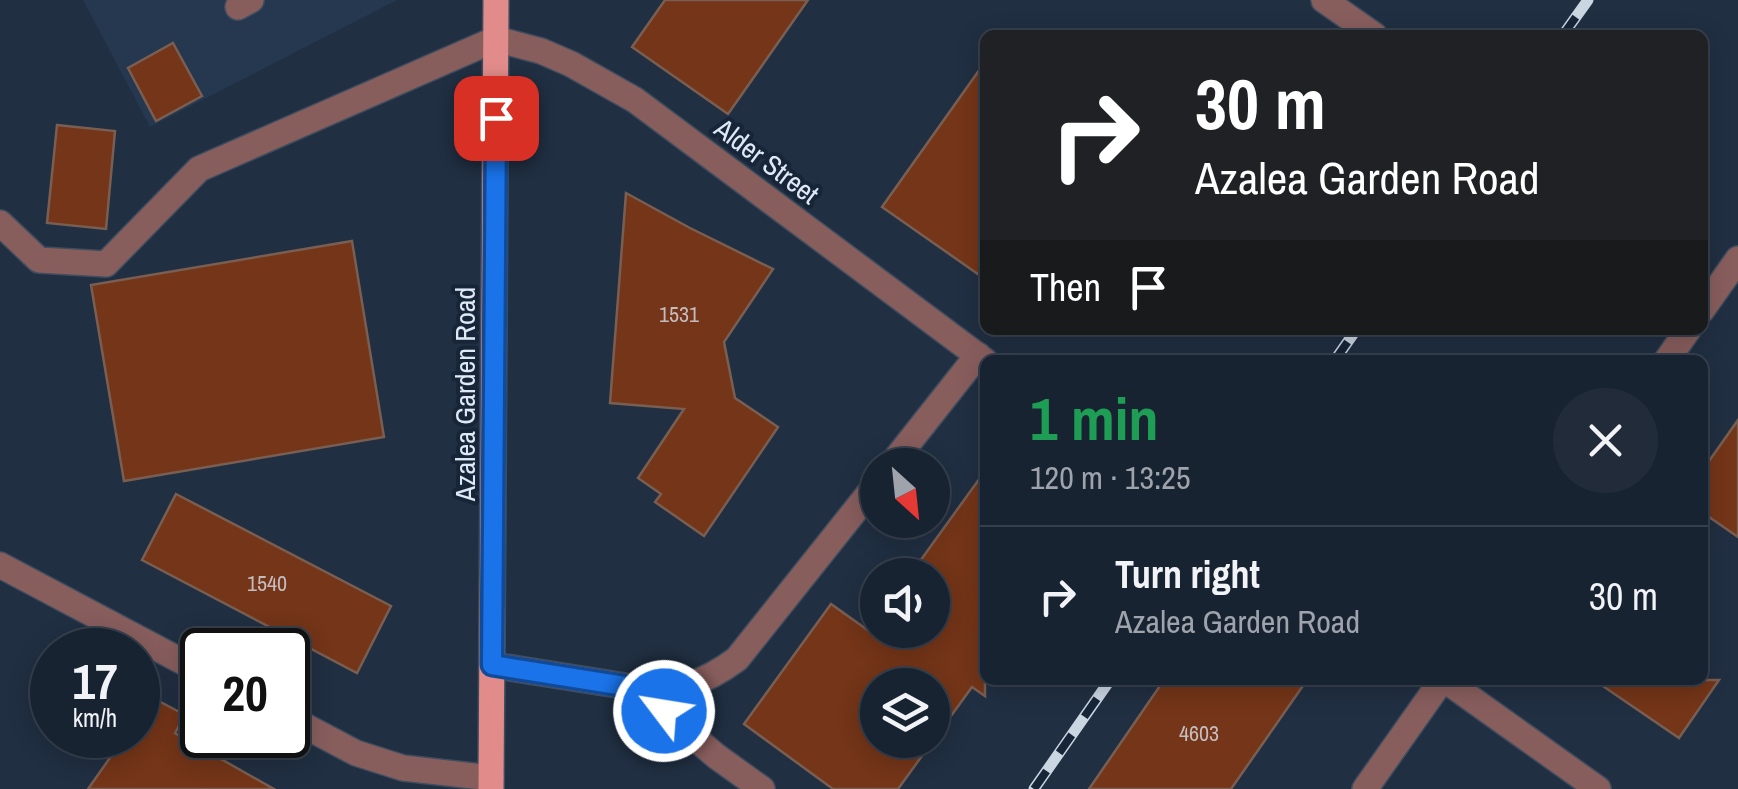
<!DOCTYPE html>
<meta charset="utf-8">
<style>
:root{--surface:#182332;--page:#212b3a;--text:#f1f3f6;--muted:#9fa4ac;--line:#36404d}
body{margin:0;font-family:"Archivo Narrow",sans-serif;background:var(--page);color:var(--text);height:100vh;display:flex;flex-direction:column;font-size:38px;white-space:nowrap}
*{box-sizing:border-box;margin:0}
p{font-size:32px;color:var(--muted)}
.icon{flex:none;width:55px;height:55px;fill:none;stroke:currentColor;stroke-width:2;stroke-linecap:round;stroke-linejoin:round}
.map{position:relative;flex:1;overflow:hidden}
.drawer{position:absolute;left:980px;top:355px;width:728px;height:330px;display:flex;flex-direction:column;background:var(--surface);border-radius:15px;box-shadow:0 5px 25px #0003,0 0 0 2px var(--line)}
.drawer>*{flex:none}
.banner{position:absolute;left:980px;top:30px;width:728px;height:305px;border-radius:15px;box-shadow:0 5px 25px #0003,0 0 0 2px var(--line);background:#202124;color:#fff;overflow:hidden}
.needle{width:65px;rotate:153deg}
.buttons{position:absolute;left:860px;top:448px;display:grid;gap:20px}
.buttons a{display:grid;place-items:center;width:90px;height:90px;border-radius:50%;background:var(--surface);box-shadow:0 5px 25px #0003,0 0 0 2px var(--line);font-size:50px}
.speed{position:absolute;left:30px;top:628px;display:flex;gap:20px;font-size:50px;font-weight:700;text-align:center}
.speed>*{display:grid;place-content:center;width:130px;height:130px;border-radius:50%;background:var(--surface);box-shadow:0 5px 25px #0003,0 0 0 2px var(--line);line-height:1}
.speed small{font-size:25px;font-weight:400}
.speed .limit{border:5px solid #111;border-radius:15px;background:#fff;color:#111}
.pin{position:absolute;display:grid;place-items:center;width:85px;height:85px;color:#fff;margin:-42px;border-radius:20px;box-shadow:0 5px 15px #0006}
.me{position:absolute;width:110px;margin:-55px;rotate:301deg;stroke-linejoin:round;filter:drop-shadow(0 0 8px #0008)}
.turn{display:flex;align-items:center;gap:35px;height:210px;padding:0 50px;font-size:45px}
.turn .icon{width:130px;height:130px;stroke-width:2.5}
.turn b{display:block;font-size:70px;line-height:85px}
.then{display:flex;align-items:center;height:95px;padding:0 50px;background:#0003;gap:20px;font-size:38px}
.round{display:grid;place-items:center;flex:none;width:105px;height:105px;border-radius:52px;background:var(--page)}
.summary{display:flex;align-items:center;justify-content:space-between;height:170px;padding:0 50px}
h1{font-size:60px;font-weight:700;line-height:75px;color:#1e9e55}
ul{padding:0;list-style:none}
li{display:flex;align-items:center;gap:30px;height:140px;padding:0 50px;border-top:2px solid var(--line)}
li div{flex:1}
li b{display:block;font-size:38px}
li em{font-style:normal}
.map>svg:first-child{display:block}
.built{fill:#253850}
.building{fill:#743518;stroke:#795e52;stroke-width:2.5;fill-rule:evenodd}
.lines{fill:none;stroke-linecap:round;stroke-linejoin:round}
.minor-casing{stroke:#3f4d5f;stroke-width:28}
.major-casing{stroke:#3f4d5f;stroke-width:28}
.minor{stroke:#885e5d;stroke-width:25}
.major{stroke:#e18c8a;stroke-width:25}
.rail-casing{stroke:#cbd6e3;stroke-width:11}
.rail{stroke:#162538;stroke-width:8;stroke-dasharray:22;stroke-linecap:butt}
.route-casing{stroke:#114b97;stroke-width:25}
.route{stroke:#1a73e8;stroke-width:18}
.labels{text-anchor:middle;stroke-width:8;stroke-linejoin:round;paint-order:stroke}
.number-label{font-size:22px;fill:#c4bcbe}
.street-label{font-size:28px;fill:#dfe9f6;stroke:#162538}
</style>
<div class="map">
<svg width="1738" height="789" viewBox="0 0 1738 789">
<rect width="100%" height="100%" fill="#202f42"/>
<path class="built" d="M83,0H397L150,127Z"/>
<g class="building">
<path d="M665,0H808L728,114L632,47Z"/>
<path d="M173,43L202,96L156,121L128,68Z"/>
<path d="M985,62V279L882,207Z"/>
<path d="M57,125L115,131L106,229L47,223Z"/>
<path d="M626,193L690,228L773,269L724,342L735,398L778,427L704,536L655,502L661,494L638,478L684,409L610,403Z"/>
<path d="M352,241L384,437L124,481L91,285Z"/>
<path d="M1738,420V537L1702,512V471Z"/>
<path d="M985,471V696L972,687L898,789H833L744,724L831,604L869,631L878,619V630H932V575H910ZM878,685H932V740H878Z"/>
<path d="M176,494L391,606L357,673L142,560Z"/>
<path d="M1164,680H1307L1231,789H1089Z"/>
<path d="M1594,680H1719L1679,738Z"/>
<path d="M138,690L185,715L175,733L274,789H88L126,735H138Z"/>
</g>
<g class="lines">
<g class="minor-casing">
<g id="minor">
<path d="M1324,0L1374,35"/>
<path d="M238,7L251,0"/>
<path d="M0,223L39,260L106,264L199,169L496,39L541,51L571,64L635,100L985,361"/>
<path d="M1702,310L1738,259"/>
<path d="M1667,360L1688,330"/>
<path d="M891,465L978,355"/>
<path d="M0,565L202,672"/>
<path d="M492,665L637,688L716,756L762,789"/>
<path d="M1445,680L1598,789"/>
<path d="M637,688C680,691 703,684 737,659L878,482"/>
<path d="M288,717L356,753L403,768L491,778"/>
<path d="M1365,789L1442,680"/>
</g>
</g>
<g class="major-casing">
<path id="major" d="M491,789L496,0"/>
</g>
<use href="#minor" class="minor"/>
<use href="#major" class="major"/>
<g class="rail-casing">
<g id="rail">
<path d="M1563,35L1588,0"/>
<path d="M1335,360L1356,330"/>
<path d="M1034,789L1110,680"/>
</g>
</g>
<use href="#rail" class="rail"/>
</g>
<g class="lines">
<g class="route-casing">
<path id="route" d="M496,118L492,665L637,688L664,711"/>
</g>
<use href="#route" class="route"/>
</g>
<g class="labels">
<g class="number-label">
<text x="679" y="322">1531</text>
<text x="267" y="591">1540</text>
<text x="1199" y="741">4603</text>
</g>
<g class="street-label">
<text transform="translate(767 161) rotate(37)" y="10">Alder Street</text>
<text transform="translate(465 394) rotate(-90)" y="10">Azalea Garden Road</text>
</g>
</g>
</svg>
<div class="buttons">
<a><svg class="needle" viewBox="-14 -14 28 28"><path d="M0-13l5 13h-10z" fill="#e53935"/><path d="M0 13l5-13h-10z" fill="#9fa4ac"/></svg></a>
<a><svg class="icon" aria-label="sound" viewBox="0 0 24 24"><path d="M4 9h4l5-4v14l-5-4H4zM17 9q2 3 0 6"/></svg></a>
<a><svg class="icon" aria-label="layers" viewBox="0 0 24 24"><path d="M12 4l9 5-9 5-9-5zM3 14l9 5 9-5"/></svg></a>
</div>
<div class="speed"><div>17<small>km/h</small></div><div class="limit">20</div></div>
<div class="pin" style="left:496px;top:118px;background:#d93025"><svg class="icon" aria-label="arrive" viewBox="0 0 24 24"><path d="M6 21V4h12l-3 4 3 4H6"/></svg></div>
<svg class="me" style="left:664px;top:711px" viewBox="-20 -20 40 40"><circle r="17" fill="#1a73e8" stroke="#fff" stroke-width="3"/><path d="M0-11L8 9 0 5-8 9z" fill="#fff"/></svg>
<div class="banner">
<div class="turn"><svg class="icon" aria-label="right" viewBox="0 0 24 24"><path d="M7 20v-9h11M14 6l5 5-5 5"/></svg><div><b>30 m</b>Azalea Garden Road</div></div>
<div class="then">Then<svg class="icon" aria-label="arrive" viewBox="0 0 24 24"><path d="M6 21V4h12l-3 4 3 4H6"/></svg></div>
</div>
<section class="drawer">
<div class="summary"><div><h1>1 min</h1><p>120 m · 13:25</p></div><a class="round"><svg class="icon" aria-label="close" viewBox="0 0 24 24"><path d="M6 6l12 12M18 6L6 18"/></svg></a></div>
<ul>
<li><svg class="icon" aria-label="right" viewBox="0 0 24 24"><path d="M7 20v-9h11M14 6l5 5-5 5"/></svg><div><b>Turn right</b><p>Azalea Garden Road</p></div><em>30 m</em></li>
</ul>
</section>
</div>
